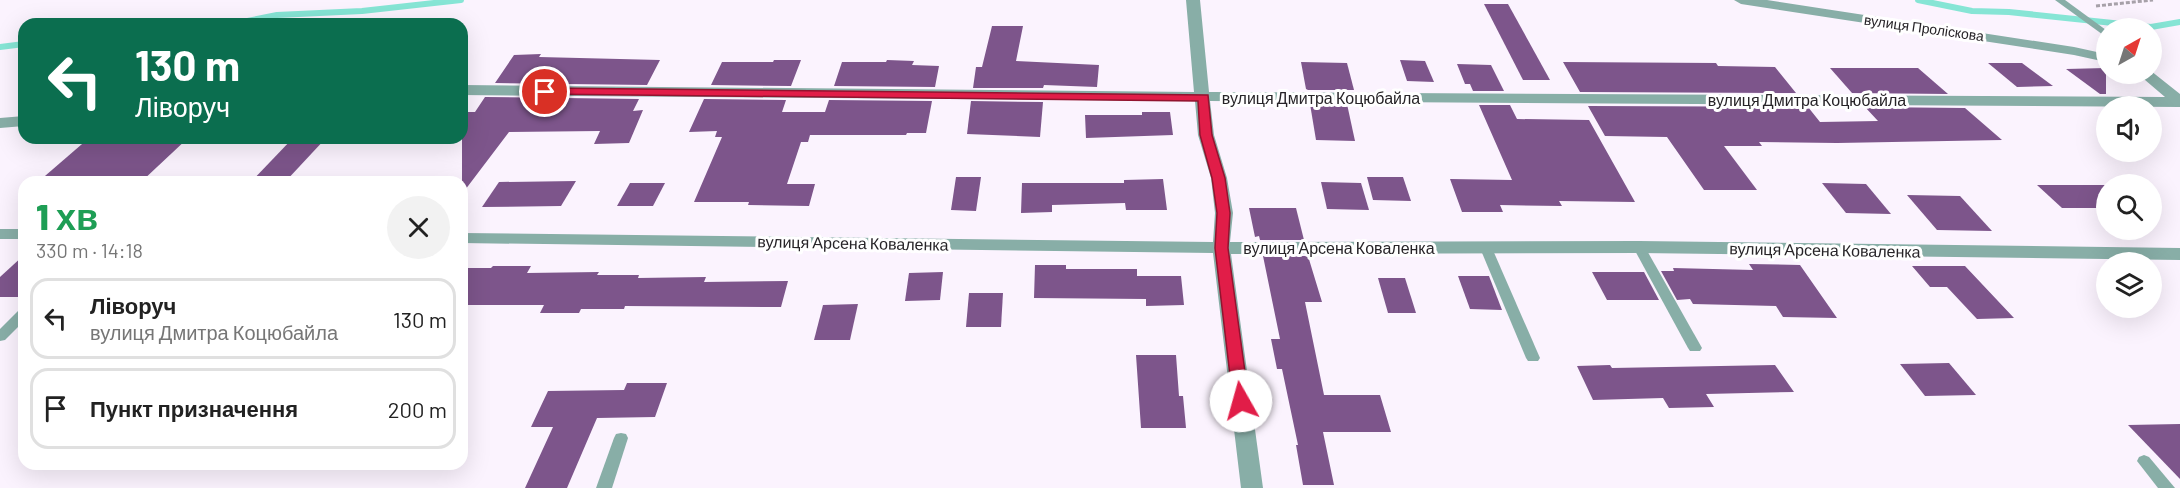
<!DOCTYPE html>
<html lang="uk">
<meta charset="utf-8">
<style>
:root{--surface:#fff;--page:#f2f2f2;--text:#222;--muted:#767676;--line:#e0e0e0}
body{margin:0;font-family:Barlow,sans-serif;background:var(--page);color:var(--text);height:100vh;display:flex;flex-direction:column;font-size:22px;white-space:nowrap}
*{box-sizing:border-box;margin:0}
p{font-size:20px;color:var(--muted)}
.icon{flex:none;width:33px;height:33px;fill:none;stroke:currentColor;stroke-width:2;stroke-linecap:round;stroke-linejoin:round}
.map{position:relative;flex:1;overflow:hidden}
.side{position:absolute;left:18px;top:176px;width:450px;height:294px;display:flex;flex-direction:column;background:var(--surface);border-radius:18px;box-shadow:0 6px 24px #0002}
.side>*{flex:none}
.banner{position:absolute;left:18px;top:18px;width:450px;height:126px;border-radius:18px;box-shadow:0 6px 24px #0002;background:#0b6e4f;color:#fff;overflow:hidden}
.needle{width:39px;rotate:39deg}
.tools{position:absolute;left:2096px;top:18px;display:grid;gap:12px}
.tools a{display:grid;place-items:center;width:66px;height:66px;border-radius:50%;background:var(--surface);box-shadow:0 6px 24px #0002;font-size:30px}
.pin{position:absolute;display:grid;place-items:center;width:51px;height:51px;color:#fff;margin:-26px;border:3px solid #fff;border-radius:50%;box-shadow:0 2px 6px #0007}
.me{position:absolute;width:66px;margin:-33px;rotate:353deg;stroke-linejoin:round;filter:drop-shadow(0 0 4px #0008)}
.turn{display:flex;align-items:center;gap:21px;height:126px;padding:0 18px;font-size:27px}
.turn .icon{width:78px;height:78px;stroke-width:2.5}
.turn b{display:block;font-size:42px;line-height:51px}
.round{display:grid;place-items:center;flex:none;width:63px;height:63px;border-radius:32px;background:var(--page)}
.headline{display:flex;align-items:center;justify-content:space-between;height:102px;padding:0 18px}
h1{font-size:36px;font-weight:800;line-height:45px;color:#1e9e55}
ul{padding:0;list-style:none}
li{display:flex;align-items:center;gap:18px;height:81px;margin:0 12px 9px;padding:0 6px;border:3px solid var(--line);border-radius:18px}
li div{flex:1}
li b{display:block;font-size:22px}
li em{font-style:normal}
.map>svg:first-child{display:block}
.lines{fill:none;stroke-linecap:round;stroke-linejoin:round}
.stream{stroke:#86e5d5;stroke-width:6}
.building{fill:#7d558b}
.path{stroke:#a7a1a9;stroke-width:3;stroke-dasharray:4 2;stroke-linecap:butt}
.lane{fill:#88aea7;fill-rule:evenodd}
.street{fill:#88aea7;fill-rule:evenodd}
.route{fill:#e11d48;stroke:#92132f;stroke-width:1.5}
.labels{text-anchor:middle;stroke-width:6;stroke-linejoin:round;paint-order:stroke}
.far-street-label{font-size:14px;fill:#272428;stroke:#fff}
.street-label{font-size:16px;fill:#272428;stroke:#fff}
</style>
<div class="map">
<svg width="2180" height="488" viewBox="0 0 2180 488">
<rect width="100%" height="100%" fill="#fbf3fe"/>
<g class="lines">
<g class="stream">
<path d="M1918,0L1972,11L2009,12L2151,27L2180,22"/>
<path d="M232,24L277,15L362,11L461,0"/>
<path d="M0,47L24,44"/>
</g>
</g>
<g class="building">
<path d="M1484,4H1508L1550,80H1523Z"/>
<path d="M992,26H1023L1016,61L1099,65L1097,87L1044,85L1043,88H973L976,67H982Z"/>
<path d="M541,54L539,57L660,60L647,85L495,83L514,55Z"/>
<path d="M774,60H801L791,86L711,85L722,62H773Z"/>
<path d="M887,60L914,61L912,65L939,66L935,87L834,86L842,62H886Z"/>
<path d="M1400,60L1425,61L1434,82L1407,81Z"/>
<path d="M1301,62L1347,63L1354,90H1308L1306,89Z"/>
<path d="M1563,62L1716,63L1718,66L1775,67L1796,93L1580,92Z"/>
<path d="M1988,63H2022L2053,86L2017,87Z"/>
<path d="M1457,64L1491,65L1504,91H1473L1470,84H1465Z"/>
<path d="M1830,68H1918L1948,94L1852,93Z"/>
<path d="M2106,68V94H2100L2066,69Z"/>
<path d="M485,97L639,99L633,111L643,110L629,143L594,144L600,131L509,132L462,194V112H475Z"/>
<path d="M704,99L786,100L782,112H825L829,100L932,101L926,133H907L906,135H810L808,142H801L787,184H815L809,206L748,205L749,202H694L722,137H715L717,131L689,132Z"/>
<path d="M971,101L1043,102L1040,137L967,134Z"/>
<path d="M1310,104H1347L1355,141L1316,140Z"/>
<path d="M1479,105H1510L1517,119L1589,120L1635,202L1559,201L1562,206L1500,205L1503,212H1462L1450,179L1512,180Z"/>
<path d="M1588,106L1808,107L1820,122L1878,121L1865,107L1965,108L2002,140L1837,143L1759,142L1762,146H1724L1757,190H1704L1667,137L1605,136Z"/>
<path d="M1142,112H1170L1173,135L1086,138L1085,115H1142Z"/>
<path d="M89,138H188L141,182H38Z"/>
<path d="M293,138H326L285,182H251Z"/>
<path d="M956,177H981L976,211L951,210Z"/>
<path d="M1367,177H1403L1411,201L1373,200Z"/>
<path d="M1163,179L1167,210H1126L1125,203L1052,205V212L1021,213L1022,183H1124V180Z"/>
<path d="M576,181L561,206L482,207L499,182Z"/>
<path d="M1321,182L1361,183L1369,210L1327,209Z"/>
<path d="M630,183H665L653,206H617Z"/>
<path d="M1822,183L1866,184L1891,214L1846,213Z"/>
<path d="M2037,185H2106V208H2062Z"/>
<path d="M1907,195L1960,196L1992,231L1937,230Z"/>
<path d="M1249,208H1296L1304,240H1260L1259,236L1255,237Z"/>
<path d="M24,255V297H0V277Z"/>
<path d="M1263,256H1308L1322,302H1305L1324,395H1380L1391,432H1323L1334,485H1303L1296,445H1298L1282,369H1277L1271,339H1280Z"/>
<path d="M1749,264L1800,265L1837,318L1783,317L1776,306L1693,304L1690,299L1677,300L1661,271H1674L1673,268L1753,270Z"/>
<path d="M1035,265H1066V269H1137V276H1181L1184,305L1146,306V299L1034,298Z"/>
<path d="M493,266H531L527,273L599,272L597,275H639L638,278L706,277L704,282L788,281L781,307L625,306L624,309H581L579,313H540L544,305H462V268H491Z"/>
<path d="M1912,266H1965L2014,318L1977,319L1947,287H1930Z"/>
<path d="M943,272L940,300L905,301L909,273Z"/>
<path d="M1592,272H1644L1659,300H1607Z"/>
<path d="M1458,276H1489L1502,310L1470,309Z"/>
<path d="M1378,278H1405L1416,313H1388Z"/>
<path d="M969,293H1003L1001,327H966Z"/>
<path d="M858,304L850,340H814L823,305Z"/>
<path d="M1136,355H1176L1179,396H1183L1186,428H1141Z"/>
<path d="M1949,363L1976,395L1925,396L1900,364Z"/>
<path d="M1610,365L1612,368L1775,365L1794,392L1706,394L1714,407L1669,408L1663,398L1593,400L1577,366Z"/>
<path d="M627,383H667L655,417L597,418L567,488H525L553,427H531L548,391L624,390Z"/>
<path d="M2180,424V479L2128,425Z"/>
</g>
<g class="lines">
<path class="path" d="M2096,6L2153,0"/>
<g class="lane">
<path d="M2055,0H2065L2106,30V37Z"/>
<path d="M1639,243L1645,247L1702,348L1700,351H1690L1688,348L1633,247Z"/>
<path d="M1486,244L1492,248L1540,358L1538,361H1528L1526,358L1480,248Z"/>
<path d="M24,309V321L5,340L0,341V329L19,310Z"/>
<path d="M621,433L626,434L628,438L612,488H596L614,438L616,434Z"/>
<path d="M2144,455L2149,457L2175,488H2158L2137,461L2139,457Z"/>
</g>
<g class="street">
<path d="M1186,0H1200L1209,92L2165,97L2138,74H2151V71L2180,94V107L1210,101L1214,135L1227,178L1233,213L1230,242L1639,241L2180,248V260L1639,253L1231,254L1263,488H1241L1213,253L462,243V233L1213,242L1215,213L1211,178L1198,135L1195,101L462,95V85L1194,92Z"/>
<path d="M1734,0H1767L2074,47L2106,54V62L2074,55L1741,4Z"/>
<path d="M24,116V126L0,128V118Z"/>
<rect x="0" y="229" width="24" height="10"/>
</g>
</g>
<path class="route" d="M545,88L1208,95L1212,135L1225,178L1230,213L1228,248L1249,401L1246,405H1235L1233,401L1215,248L1217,213L1212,178L1200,135L1198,101L541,94L539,92Z"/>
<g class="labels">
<g class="far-street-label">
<text transform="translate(1924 28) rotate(8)" y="5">вулиця Проліскова</text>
</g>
<g class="street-label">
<text x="1321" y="104">вулиця Дмитра Коцюбайла</text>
<text x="1807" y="106">вулиця Дмитра Коцюбайла</text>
<text transform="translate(853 243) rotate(1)" y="6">вулиця Арсена Коваленка</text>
<text x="1339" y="254">вулиця Арсена Коваленка</text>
<text transform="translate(1825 250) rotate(1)" y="6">вулиця Арсена Коваленка</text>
</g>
</g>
</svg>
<div class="tools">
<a><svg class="needle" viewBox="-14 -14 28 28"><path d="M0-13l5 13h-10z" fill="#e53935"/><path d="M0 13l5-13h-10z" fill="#767676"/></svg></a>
<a><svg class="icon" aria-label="sound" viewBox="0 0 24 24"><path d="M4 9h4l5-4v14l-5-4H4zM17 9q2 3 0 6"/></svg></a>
<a><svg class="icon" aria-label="search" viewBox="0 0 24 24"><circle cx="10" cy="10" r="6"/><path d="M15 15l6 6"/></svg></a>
<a><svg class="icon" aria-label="layers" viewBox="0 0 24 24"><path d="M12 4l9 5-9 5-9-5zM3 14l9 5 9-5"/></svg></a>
</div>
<div class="pin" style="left:545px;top:92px;background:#d93025"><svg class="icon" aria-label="arrive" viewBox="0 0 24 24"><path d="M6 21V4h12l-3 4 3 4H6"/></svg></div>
<svg class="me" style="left:1241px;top:401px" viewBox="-20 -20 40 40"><circle r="19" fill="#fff"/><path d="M0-13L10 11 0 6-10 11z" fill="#e11d48"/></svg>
<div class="banner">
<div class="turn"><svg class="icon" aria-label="left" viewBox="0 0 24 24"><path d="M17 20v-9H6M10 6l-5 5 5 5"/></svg><div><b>130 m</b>Ліворуч</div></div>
</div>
<section class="side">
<div class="headline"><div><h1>1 хв</h1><p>330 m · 14:18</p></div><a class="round"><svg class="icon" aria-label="close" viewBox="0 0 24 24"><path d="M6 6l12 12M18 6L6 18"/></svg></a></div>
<ul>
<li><svg class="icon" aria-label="left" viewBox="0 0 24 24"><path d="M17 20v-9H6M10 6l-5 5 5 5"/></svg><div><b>Ліворуч</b><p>вулиця Дмитра Коцюбайла</p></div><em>130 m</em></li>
<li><svg class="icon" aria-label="arrive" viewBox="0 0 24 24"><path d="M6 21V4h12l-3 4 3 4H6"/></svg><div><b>Пункт призначення</b></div><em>200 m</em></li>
</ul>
</section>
</div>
